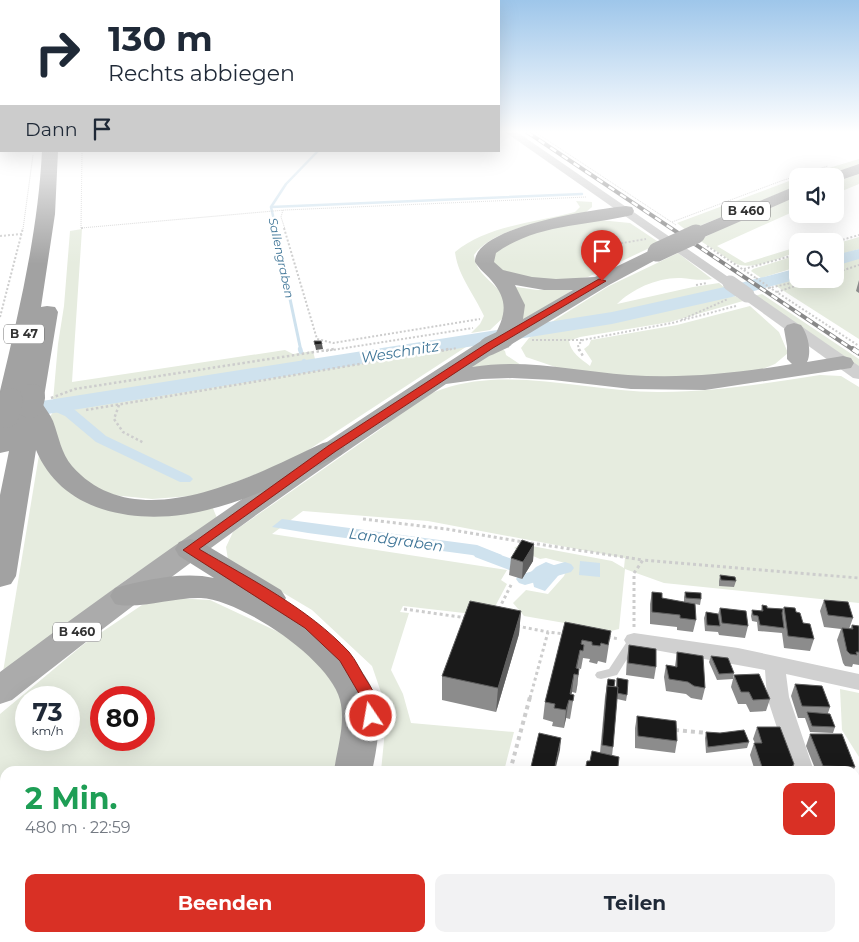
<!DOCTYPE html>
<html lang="de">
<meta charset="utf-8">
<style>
:root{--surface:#fff;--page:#f2f2f3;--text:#1f2937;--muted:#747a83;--accent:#d93025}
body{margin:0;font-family:Montserrat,sans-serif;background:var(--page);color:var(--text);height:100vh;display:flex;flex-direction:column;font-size:19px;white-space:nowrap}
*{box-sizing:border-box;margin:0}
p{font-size:16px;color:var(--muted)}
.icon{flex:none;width:28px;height:28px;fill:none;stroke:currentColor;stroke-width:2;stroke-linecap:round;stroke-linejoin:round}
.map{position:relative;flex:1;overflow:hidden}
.drawer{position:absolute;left:0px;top:766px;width:860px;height:176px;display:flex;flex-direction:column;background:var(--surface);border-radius:15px 15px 0 0;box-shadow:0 5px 20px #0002}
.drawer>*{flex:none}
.guide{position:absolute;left:0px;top:0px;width:500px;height:152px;box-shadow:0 5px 20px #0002;background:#fff;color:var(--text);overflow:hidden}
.controls{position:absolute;left:789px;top:168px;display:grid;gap:10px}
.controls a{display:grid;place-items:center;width:55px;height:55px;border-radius:10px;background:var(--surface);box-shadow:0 5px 20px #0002;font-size:25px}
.speed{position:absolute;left:15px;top:686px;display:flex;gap:10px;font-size:25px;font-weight:700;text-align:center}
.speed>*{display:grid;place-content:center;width:65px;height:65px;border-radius:50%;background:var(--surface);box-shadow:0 5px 20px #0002;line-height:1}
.speed small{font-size:12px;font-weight:400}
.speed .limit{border:8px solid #d22;background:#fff;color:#111}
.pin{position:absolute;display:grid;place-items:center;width:42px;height:42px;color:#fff;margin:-51px -21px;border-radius:50% 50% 50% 0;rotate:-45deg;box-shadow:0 0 5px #0007}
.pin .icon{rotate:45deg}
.me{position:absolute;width:55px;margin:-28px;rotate:348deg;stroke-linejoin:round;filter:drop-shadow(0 0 4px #0008)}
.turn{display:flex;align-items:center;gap:18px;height:105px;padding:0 25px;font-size:22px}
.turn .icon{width:65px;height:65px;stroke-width:2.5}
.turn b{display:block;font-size:35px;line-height:42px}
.then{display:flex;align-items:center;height:48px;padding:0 25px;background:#0003;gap:10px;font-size:19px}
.round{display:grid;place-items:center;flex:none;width:52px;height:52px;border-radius:10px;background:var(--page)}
.overview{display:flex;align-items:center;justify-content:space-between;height:85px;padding:0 25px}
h1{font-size:30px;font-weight:700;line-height:38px;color:#1e9e55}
.action{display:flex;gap:10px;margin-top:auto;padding:10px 25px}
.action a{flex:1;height:58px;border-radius:10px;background:var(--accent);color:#fff;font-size:20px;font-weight:700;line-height:58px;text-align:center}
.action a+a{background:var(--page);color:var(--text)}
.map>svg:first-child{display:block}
.green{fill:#e6ecdf;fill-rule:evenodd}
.water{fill:#cfe2ee}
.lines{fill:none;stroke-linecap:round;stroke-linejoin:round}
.stream-far2{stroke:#cfe2ee;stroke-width:2.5}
.stream-far1{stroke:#cfe2ee;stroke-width:3}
.stream{stroke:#cfe2ee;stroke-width:4.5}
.canal{fill:#cfe2ee;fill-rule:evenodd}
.river{fill:#cfe2ee;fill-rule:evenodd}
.path-far4{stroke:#cdcdcd;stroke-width:1;stroke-dasharray:1 1;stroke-linecap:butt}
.path-far3{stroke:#cdcdcd;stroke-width:2;stroke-dasharray:2 2;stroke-linecap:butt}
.path-far2{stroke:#cdcdcd;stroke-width:2.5;stroke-dasharray:2.5 2.5;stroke-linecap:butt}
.path-far1{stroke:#cdcdcd;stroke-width:3;stroke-dasharray:3 3;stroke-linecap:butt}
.path{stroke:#cdcdcd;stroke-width:4;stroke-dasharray:4 4;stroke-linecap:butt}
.service{fill:#d0d0d0;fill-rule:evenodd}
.minor{fill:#d0d0d0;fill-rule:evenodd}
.tertiary{fill:#d0d0d0;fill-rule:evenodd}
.primary{fill:#ababab;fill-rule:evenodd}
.trunk{fill:#a2a2a2;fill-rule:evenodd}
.rail-far1-casing{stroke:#888;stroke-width:4}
.rail-casing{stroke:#888;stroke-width:5.5}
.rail-far1{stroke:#fff;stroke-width:2.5;stroke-dasharray:7;stroke-linecap:butt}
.rail{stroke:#fff;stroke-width:4;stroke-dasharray:11;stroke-linecap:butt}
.path-bridge{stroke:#cdcdcd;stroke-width:2;stroke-dasharray:2 2;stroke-linecap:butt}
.tertiary-bridge{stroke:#d0d0d0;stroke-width:15}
.primary-bridge{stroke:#ababab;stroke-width:19}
.trunk-bridge{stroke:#a2a2a2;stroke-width:26}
.wall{fill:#8c8c8c}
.shaded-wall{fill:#5f5f5f}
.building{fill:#1a1a1a;stroke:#5f5f5f}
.route{fill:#d93025;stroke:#8d1f18}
.labels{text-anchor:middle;stroke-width:5;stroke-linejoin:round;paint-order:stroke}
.shield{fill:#fff;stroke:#707070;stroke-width:1}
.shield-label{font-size:12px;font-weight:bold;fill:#333}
.far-water-label{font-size:12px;font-style:italic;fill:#3f7597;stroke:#fff}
.water-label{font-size:15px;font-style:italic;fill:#3f7597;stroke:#fff}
</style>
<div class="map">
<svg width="859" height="942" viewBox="0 0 859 942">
<rect width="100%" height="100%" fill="#fff"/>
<g class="green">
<path d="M859,159V165L826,176H802Z"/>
<path d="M859,174V184L835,194V182Z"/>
<path d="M797,178V186L687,231L677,223Z"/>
<path d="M797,196V210L717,246L745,263L797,247V252C779,258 755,270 736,264L699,240L747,216Z"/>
<path d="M576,201L592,202V207L586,212C554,220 494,227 474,255C476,278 503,285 506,304C506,307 505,312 505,316L490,330L471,333L480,324L484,316C474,294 458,276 455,252C488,225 534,223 575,212L580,207Z"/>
<path d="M599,220L630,223L660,243L588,277L544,283L502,274L489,257L519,236L571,224Z"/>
<path d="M82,229L72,382L285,350L293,354L313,351L315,359L296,363L53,401L58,344L64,306L70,231Z"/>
<path d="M859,237V249L835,256V244Z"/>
<path d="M678,253L712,279C701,281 692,279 681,278C658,277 632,289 617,304L693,287L719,283L725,288L610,314L550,323L609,286Z"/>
<path d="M797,255V267L761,278L751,271L753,269Z"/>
<path d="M859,257V339L773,284L797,276L798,279H835V264Z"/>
<path d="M510,286L537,290L574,289L535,315L521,321Z"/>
<path d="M762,294L859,359V369L754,296Z"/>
<path d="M735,296L743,301L670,322L580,337L569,341C571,353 580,358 590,366L592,361L584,349L589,345L591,340L677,325L750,306L779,332L788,353L775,364L750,374L696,379L573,373L526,357L521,348L529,338L541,331L625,318Z"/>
<path d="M472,343L296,458L204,495L152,499L112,495L83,482L65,469L48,419L54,411L73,406Z"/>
<path d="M500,348L505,351L506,355L524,367L466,370Z"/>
<path d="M820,375L841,376L859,387V603L664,583L625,569L619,629L611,631L524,616L513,603L526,590L548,594L564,576L569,564L546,558L540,559L514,548L521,544L612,561L624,568L625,558L428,521L303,511L272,534L507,570L501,580L507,584L490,616L403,606L400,612L409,613L391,670L403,694L411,723L514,732L504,771H381L387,710L372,666L312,610L228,560L226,547L233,532L385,426C462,347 568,393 661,392C715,392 768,383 820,375Z"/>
<path d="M39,455L84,500L212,506L217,518L126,580L3,672Z"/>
<path d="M174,598L210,600L287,636L323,668L345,703L346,742L338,771H5V852L0,846V714L84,644L142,605ZM26,698H69V740H26ZM101,698H144V740H101Z"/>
<path d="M840,689L859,693V757L842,730Z"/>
<path d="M0,920L5,922V938H43L63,942H0Z"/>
</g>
<g class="water">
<path d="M282,519L477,545L502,555L497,562L472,555L308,533L272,527Z"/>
<path d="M580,561L600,563V577L579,575Z"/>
<path d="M546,562L564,569L545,591L534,587L531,572L536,567Z"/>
</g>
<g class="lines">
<g class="stream-far2">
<path d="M271,207L582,194"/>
<path d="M276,229L271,207L286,184L318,151"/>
</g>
<path class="stream-far1" d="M275,228L301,351"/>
<g class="stream">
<path d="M300,349L301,352"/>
<path d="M304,361L305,366"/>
</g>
<g class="canal">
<path d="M54,402L75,410L106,436L190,476L193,479L190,482H180L96,442L65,416L49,409L47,406Z"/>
<path d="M481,548L521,562L524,566L521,570L515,572L475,557L473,553L475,549Z"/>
<path d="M565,562L571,564L574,568L571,572L525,585L519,583L516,579L519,575Z"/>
</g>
<g class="river">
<path d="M859,249V259L835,266V255Z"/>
<path d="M798,268V279L732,297L612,324L10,420L2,418L0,415L2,408L10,406L612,312L729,286Z"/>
</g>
<g class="path-far4">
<path d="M535,132L676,225"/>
<path d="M82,151L81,228L285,210L586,197"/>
<path d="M283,210L281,217L285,229"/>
<path d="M672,222L781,181L828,166"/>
<path d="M23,229L33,155"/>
</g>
<g class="path-far3">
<path d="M81,228H85"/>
<path d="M284,228L317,339L333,343L480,319"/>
<path d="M0,236L22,234"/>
<path d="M835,242L859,235"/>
<path d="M605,246L646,239"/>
<path d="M707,246L756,278"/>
<path d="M744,269L798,254"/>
<path d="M835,273L859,265"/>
<path d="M696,285L707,283"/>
<path d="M772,289L859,346"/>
<path d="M760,290L809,279"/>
<path d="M777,292L816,279"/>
<path d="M0,317L23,228"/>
<path d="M681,320L728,299"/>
<path d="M532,340H583"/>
<path d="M326,351L473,328"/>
<path d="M442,351L457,348"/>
<path d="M579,351L578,345L583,340L672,323L736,306"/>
</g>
<g class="path-far2">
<path d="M579,349L583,356"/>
<path d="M51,398L75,389L334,349"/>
<path d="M119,405L114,419L123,432L144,443"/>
<path d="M86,410L449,349"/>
</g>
<g class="path-far1">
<path d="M363,519L446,529L523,542"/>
<path d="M531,543L643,560"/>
<path d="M404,609L467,618"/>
<path d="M499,609L512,583"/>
<path d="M517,626L548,632"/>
<path d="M634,627V573L643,560L859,578"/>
<path d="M608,637L619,639"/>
<path d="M530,698L548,632L565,634"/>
</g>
<g class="path">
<path d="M675,730L707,733"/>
<path d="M510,771L530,697"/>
<path d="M474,942L475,938"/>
</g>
<path class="service" d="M634,636L638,637L639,640L617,675L601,679L597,678L595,675L597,672L609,669L630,637Z"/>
<path class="minor" d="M634,633L738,648L859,674V690L786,674L789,697L814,771H791L767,697L765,670L627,645L624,640L627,635Z"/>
<g class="tertiary">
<path d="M505,132H517L737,283L735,286H725Z"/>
<path d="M747,290L752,292L859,366V379L853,378L742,298L739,295L742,292Z"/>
</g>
<g class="primary">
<path d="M859,164V174L835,182V176H828L830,174Z"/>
<path d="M798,185V196L702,238L696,239L690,238L687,234L690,230Z"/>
<path d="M626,206L632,207L634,211L632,215C586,226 536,224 496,253L494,262L503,270L532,277L556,279L595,277L657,247L663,248L666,252L663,256L609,285L512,344L504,345L498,344L500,346L497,351L472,367C523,358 577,371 628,375C684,379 738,373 792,364L787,359V346L784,329L787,325L794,323L801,325C808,334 812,352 807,362L843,356L851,358L854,363L851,368L705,390L631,389L553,380L512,378L482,379L446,384C297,483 152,588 12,700L0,704V672C156,555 317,447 481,341L489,340L495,341L493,339C505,316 510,302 491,280C486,274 480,270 475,262C474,226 597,209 626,206ZM515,285L544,290H573L523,319L525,305Z"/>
</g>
<g class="trunk">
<path d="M42,151H58L55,214L41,307L47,306L55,307L58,312L44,397L41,402C45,408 50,414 53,421C59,437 61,453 72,466C137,540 254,475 323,443L332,441L341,443L345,449L341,455C267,490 186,535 102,509C71,499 48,479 36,450L16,576L11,584L0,587V495L9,451L0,453V409L6,407L0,404V391C19,311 38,233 42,151ZM17,407L16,412L10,408Z"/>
<path d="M190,539L201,542L281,590L286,598L282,604C294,610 306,616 316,623C337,639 371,675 377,702C381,724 377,749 372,771H334C337,749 346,723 340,700C330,659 241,600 201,598C174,597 137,610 115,604L110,596L115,588C144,580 184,571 214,578L179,556L175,549L179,542Z"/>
<path d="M0,849L5,851V895L0,893Z"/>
<path d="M169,938H222L220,942H167Z"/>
</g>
<g class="rail-far1-casing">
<path id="rail-far1" d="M527,132L855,351"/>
</g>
<g class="rail-casing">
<path id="rail" d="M853,349L859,353"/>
</g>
<use href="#rail-far1" class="rail-far1"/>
<use href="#rail" class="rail"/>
<path class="path-bridge" d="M756,278L772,289"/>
<path class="tertiary-bridge" d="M730,283L747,295"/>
<g class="primary-bridge">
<path d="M657,252L696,234"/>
<path d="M489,346L504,339"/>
</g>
<g class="trunk-bridge">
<path d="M30,405L32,397"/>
<path d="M6,415L10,401"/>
</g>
</g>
<g class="wall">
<path d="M859,280V293L856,291Z"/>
<path d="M534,544L533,561L522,579L509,575L511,558Z"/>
<path d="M720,575L736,581L734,587L719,586V581Z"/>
<path d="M652,592L662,598L684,602V597L685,592L701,599L700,605L695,604L696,620L693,632L677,630V627L650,624V604Z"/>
<path d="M824,600L853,618L849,629H850L852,625L859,626V665L853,664L852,667L845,666L843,663L837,640L841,629L824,627L820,611Z"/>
<path d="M762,605L767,608L783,609L784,607L796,612L814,639L810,651L784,648L782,633L758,631L757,622L752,621L751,616L752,610L761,611Z"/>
<path d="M720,608L748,626L745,638L719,635L718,632L705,631L704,618L706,612L718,614Z"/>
<path d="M521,611L519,634L496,712L442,700V676Z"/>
<path d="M565,622L611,631L606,663L598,661L597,664L589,662L590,659L583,658L581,669L577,668V669H579L577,687L576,693L572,692L571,694L574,695L570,719L566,718L564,728L552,726L553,722L543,719L545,702Z"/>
<path d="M629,645L656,667L654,679L626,675L627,657Z"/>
<path d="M677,652L705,688L702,700L691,698L686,694L666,691L664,677L666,665L675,666Z"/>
<path d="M711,656L734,673L733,679L717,680L709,662Z"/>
<path d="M734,675L770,699L766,711L750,712L746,704H738L731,687Z"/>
<path d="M617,678L627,695L626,701L617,699L613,747L612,756L590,761L600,753L605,697L608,679L614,687H616Z"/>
<path d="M795,684L830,707L828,713L835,727L833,733L810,732L805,718H798L791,696Z"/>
<path d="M637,716L677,741L675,753L635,748V728Z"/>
<path d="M757,727L794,764L792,771H755L750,755L754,743H755L753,739Z"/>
<path d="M706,732L749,742L747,748L706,753L705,738Z"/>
<path d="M810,734L855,767L853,771H816L806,746Z"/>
<path d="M859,879V926L855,927V880Z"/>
<path d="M498,938H555L554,942H514Z"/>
<path d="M588,938H655L653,942H589Z"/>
<path d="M674,938H736L702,942H676Z"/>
</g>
<g class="shaded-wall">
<path d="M322,344L323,349L316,350L315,345Z"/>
<path d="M534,544L533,561L522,579L523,562Z"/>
<path d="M521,611L519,634L496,712L498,688Z"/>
<path d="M580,650L577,668L576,675V668Z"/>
<path d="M579,669L577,687L576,693L578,675Z"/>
<path d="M574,674L572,692L570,701V694Z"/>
<path d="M569,700L566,718L564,728L566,710Z"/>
<path d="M561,738L560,750L555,771H554Z"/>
<path d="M794,764L792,771H789L790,770Z"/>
</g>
<g class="building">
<path d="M314,341H321L322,344L315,345Z"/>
<path d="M522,540L534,544L523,562L511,558Z"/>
<path d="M720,575L735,577L736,581L721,580Z"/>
<path d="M652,592L662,593V598L695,604L696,620L680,618V615L652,612Z"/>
<path d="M685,592L701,593V599L686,598Z"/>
<path d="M824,600L848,602L853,618L828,615Z"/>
<path d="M470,601L521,611L498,688L442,676Z"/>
<path d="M762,605L767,606V608L783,609L782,613L784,628L760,625L758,616L753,615L752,610L763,611Z"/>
<path d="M784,607L795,608L796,612L800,613L803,623L810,624L814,639L788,636Z"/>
<path d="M720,608L746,611L748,626L722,623Z"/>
<path d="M706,612L718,614L720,626L707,625Z"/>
<path d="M565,622L611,631L608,645L601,643L600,646L592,645V642L582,640L581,644L584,645L583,651L580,650L576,668L579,669L578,675L574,674L570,694L574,695L573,701L569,700L566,710L554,708L555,704L545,702Z"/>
<path d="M852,625L859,626V652H856L857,655L850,654L847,651L842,628L853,629Z"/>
<path d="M629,645L656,649V667L628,663Z"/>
<path d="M677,652L703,656L705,688L694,686L688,682L669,679L666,665L677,667Z"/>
<path d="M711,656L728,658L734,673L719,674Z"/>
<path d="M759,674L770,699L753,700L749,692H741L734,675Z"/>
<path d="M617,678L628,680L627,695L617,693Z"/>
<path d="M608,679L615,680L614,687L607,686Z"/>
<path d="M795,684L822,686L830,707L802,706Z"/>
<path d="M607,686L618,687L613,747L602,745Z"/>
<path d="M807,712L830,714L835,727L812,726Z"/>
<path d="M637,716L676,721L677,741L638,736Z"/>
<path d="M757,727H780L794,764L790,770H763L754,743H762Z"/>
<path d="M744,730L749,742L708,747L706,732L720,733Z"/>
<path d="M539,733L561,738L554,771H530Z"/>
<path d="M810,734H842L855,767L823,766Z"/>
<path d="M592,751L619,757L618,767L621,768V771H585L587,761H590Z"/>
<path d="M859,879V915H855V880Z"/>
<path d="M543,938H554V941Z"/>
<path d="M593,938H632L594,941Z"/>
</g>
<linearGradient id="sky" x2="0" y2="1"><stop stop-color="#9ec6ea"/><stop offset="0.5" stop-color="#fff"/><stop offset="1" stop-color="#fff" stop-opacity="0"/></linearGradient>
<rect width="859" height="264" fill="url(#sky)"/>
<path class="route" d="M599,279L606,281L493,348L336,451L199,549C250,579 308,608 349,652C356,660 361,672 367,681C374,692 383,708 376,720L371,722L365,720L361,697L340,661L305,628L183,550L328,446L486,344Z"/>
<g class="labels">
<g class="shield">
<rect x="722" y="201.5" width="48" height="19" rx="4"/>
<rect x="4" y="324.5" width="40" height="19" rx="4"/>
<rect x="53" y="622.5" width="48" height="19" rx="4"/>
</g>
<g class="shield-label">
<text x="746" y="215">B 460</text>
<text x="24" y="338">B 47</text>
<text x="77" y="636">B 460</text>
</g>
<g class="far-water-label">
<text transform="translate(281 258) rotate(78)" y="4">Sallengraben</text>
</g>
<g class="water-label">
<text transform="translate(400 352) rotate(-9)" y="5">Weschnitz</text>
<text transform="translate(396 540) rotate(8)" y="5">Landgraben</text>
</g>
</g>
</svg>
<div class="controls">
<a><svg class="icon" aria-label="sound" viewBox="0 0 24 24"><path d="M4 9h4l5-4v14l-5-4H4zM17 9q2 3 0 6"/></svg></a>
<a><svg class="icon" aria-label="search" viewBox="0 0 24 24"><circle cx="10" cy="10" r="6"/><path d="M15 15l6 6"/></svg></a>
</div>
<div class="speed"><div>73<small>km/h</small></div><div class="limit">80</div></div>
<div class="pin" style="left:602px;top:281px;background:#d93025"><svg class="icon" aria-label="arrive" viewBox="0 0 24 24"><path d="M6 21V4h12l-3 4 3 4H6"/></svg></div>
<svg class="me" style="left:371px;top:716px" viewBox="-20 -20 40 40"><circle r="17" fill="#d93025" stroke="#fff" stroke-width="3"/><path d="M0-11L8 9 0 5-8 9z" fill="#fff"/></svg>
<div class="guide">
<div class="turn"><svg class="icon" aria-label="right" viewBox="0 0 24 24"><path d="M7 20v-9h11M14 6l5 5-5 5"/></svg><div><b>130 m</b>Rechts abbiegen</div></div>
<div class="then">Dann<svg class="icon" aria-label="arrive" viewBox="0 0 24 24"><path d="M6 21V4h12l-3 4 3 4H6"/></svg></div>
</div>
<section class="drawer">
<div class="overview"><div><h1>2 Min.</h1><p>480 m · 22:59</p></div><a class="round" style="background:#d93025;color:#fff"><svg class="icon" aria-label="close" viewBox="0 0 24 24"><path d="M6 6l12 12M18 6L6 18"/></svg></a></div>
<div class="action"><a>Beenden</a><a>Teilen</a></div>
</section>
</div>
